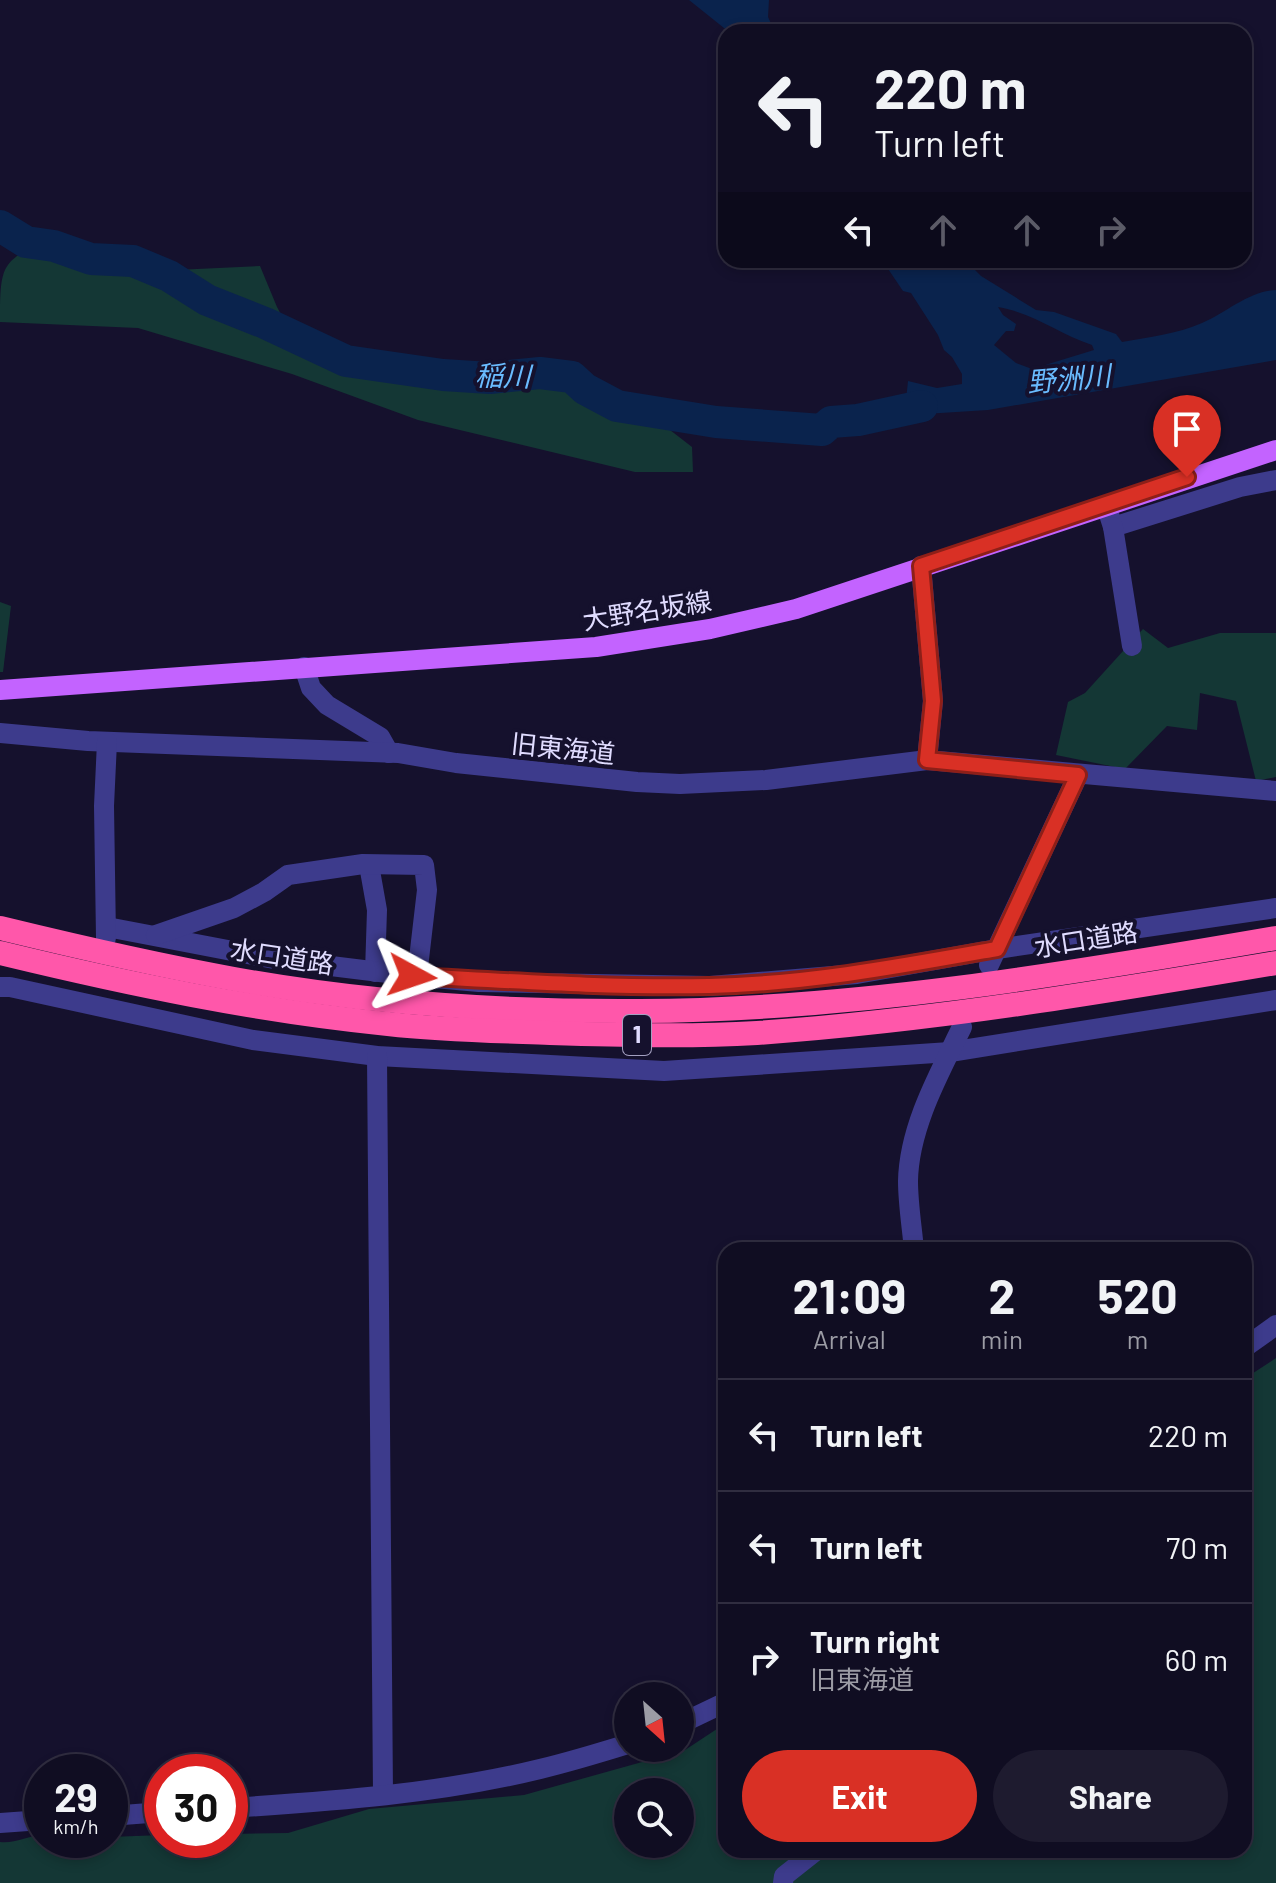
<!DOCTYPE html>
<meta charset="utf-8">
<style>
:root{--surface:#100d22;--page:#1e1b2f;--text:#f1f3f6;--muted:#9c9ca5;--line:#302d40;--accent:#d93025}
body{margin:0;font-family:Barlow,"Noto Sans JP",sans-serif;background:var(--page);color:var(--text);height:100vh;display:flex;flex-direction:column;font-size:30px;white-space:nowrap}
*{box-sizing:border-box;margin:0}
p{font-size:26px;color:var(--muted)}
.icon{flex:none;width:44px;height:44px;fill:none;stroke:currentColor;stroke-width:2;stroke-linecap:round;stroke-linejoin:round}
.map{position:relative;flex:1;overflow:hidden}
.drawer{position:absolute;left:718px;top:1242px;width:534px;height:616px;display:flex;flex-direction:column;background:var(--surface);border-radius:24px;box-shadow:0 4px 12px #0003,0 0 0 2px var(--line)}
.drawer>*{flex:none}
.banner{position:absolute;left:718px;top:24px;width:534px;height:244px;border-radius:24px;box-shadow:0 4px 12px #0003,0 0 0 2px var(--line);background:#100d22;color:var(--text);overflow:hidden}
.needle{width:52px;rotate:153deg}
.controls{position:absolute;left:614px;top:1682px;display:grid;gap:16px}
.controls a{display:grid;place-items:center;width:80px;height:80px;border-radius:50%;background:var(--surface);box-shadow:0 4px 12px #0003,0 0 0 2px var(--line);font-size:40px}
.speed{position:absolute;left:24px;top:1754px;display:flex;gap:16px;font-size:40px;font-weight:700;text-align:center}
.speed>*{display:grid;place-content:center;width:104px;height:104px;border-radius:50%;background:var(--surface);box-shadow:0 4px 12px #0003,0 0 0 2px var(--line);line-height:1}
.speed small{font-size:20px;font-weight:400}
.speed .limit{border:12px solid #d22;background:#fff;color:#111}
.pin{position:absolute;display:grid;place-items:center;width:68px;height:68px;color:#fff;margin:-82px -34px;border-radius:50% 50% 50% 0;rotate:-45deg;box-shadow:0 0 8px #0007}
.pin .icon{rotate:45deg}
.me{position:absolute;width:88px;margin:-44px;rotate:95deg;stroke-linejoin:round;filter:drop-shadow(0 0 6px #0008)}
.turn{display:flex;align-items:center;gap:28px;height:168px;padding:0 24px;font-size:36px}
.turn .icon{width:104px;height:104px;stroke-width:2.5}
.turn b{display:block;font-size:56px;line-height:68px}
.lanes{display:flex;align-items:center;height:76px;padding:0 24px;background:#0003;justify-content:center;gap:40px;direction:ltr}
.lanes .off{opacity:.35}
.eta{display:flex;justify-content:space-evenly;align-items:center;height:136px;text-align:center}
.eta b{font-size:48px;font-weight:700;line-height:56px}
.action{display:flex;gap:16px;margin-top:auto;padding:16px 24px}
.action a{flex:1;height:92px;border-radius:48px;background:var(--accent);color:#fff;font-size:32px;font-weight:700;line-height:92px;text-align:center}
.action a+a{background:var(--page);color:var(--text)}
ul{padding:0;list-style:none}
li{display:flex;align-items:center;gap:24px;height:112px;padding:0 24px;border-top:2px solid var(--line)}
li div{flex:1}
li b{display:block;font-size:30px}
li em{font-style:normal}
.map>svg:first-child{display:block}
.green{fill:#143735;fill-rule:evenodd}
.water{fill:#0a234d;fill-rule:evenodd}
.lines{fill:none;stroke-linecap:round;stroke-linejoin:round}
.river{stroke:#0a234d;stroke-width:32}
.minor{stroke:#3d3b8c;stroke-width:20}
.major{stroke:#c363ff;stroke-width:20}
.highway{stroke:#ff57aa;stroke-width:24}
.route-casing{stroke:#8d1f18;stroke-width:20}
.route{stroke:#d93025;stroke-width:14}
.labels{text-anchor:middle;stroke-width:8;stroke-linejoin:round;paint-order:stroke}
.shield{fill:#15112d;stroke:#a39fc0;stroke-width:2}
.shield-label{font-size:24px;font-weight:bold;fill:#e0dcff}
.street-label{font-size:26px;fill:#e0dcff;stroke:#15112d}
.water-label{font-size:28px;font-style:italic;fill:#6abcff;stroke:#15112d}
</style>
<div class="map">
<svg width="1276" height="1883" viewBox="0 0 1276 1883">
<rect width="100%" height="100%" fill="#15112d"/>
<g class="green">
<path d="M57,235L133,272L260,266L277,307L298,346L389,374L563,384L661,423L692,447L693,472H635L418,420L292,374L138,328L0,322C0,259 2,262 57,235Z"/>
<path d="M0,602L11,606L3,672H0Z"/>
<path d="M1143,629L1168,648L1220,633H1276V777L1256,781L1236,701L1200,693L1197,730L1167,726L1125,769L1056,755L1068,702L1085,693Z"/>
<path d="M1276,1358V1883H0V1842C14,1844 27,1836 42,1835V1840H110V1837L162,1835V1840H230V1834L288,1833L369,1809L524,1795L685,1750L726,1723V1850H1244V1379ZM628,1792H680V1844H628Z"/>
</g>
<g class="water">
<path d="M689,0H769L768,17L775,32H729Z"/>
<path d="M882,260H965L981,276L1036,310L1054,312L1116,334L1122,342C1149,337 1177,334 1202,323C1226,313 1249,291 1276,290V360L988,410L877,417L906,400L908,381L937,388L962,384V374L952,357L944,350L938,335L911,293L903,291ZM998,307C1033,313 1059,334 1092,345L1094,350L1032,369L1016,363L994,345L1006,331H1014L1016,324L1003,315Z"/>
</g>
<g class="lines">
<path class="river" d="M0,226L26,242L54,246L91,259L133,261L169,276L207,300L265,323L346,361L443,375L490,378L540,373L572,377L585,389L617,406L716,422L822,430L831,422L858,420L922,406"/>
<g class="minor">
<path d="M1106,505L1113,527L1240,487L1276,480"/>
<path d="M1113,527L1132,646"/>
<path d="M921,566L933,701L927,760"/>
<path d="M304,667L311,688L327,705L380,737L389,753"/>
<path d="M0,733L88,741L398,753L456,763L637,782L680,784L766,780L927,760L1276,791"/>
<path d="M369,865L377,910L375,972"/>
<path d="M107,927L274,959L412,976L479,982L710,986L857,974L997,949L1276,908"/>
<path d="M156,935L234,908L264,892L288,875L363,864L424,865L427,890L417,976"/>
<path d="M106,938L104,806L107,742"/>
<path d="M989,965L1078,775"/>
<path d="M0,987H10L253,1040L377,1056L664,1071L950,1052L1276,1000"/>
<path d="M377,1056L383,1795"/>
<path d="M914,1250C912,1227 908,1204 908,1181C909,1127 939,1074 962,1027"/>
<path d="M1244,1348L1276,1325"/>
<path d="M680,1724L726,1702"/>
<path d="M230,1808C334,1801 438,1794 540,1769C569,1762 599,1753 628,1744"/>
<path d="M110,1816L162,1812"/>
<path d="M0,1823L42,1820"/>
<path d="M783,1883L784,1876L817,1850"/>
</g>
<path class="major" d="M0,690L596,647L710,629L796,609L1276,450"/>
<g class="highway">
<path d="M0,928C78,947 155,965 234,979C366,1003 505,1012 640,1011C853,1010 1067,974 1276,938"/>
<path d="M0,953C128,984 257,1011 388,1024C442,1030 496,1031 550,1033C618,1035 688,1037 757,1033C930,1021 1104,992 1276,963"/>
</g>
</g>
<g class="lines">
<g class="route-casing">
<path id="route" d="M412,976C510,981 610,988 709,986C806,984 902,966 997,949L1078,775L927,760L933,701L921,566L1187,477"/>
</g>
<use href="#route" class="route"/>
</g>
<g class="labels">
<rect class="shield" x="623" y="1015" width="28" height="40" rx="6"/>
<g class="shield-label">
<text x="637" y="1043">1</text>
</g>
<g class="street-label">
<text transform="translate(647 611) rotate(-9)" y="9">大野名坂線</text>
<text transform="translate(563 749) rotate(6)" y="9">旧東海道</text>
<text transform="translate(1086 940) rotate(-9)" y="9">水口道路</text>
<text transform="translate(282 957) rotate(9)" y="9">水口道路</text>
</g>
<g class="water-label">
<text transform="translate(503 376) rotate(1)" y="10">稲川</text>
<text transform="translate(1069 379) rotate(-5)" y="10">野洲川</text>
</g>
</g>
</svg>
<div class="controls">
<a><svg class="needle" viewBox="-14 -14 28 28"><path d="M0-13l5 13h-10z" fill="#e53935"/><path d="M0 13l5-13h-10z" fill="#9c9ca5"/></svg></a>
<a><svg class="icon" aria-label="search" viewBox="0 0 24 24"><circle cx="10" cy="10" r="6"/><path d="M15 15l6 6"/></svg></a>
</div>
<div class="speed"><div>29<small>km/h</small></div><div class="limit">30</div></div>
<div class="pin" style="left:1187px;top:477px;background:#d93025"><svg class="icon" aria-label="arrive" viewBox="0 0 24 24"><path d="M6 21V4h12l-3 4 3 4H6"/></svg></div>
<svg class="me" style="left:412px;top:976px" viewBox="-20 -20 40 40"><path d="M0-17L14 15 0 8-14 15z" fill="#d93025" stroke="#fff" stroke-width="4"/></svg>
<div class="banner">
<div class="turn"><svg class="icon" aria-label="left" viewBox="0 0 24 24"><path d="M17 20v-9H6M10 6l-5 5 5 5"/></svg><div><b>220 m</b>Turn left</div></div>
<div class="lanes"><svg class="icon" aria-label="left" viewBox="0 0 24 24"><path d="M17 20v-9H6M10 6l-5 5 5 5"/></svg><svg class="icon off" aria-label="ahead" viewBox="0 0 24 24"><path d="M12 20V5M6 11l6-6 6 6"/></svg><svg class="icon off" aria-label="ahead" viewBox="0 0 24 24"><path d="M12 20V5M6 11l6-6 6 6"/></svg><svg class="icon off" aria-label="right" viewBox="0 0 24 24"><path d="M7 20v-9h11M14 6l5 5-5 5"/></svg></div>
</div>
<section class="drawer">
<div class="eta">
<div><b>21:09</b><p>Arrival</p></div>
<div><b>2</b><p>min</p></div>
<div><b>520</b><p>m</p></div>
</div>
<ul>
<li><svg class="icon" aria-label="left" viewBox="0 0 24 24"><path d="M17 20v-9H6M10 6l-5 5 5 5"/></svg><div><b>Turn left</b></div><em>220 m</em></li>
<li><svg class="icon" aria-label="left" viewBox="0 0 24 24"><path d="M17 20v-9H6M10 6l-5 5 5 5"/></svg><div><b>Turn left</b></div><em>70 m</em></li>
<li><svg class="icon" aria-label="right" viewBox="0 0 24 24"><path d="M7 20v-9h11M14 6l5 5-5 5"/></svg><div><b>Turn right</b><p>旧東海道</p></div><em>60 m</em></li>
</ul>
<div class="action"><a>Exit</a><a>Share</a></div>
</section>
</div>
